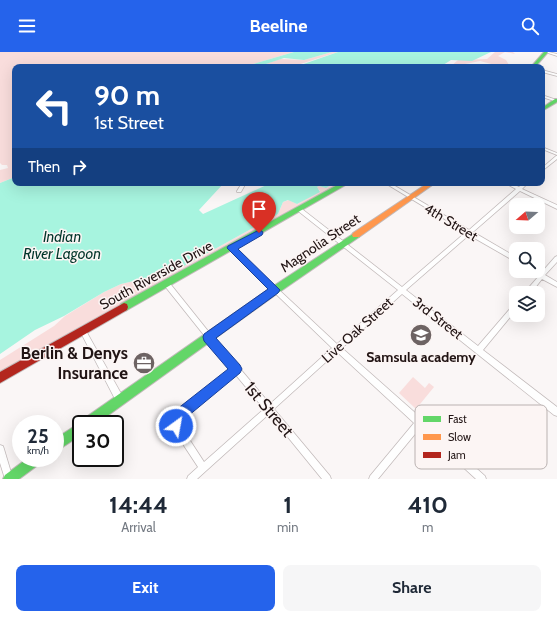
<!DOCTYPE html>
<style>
:root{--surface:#fff;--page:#f6f6f7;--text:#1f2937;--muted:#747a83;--accent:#2563eb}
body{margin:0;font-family:Cabin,sans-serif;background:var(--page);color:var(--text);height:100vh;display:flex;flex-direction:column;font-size:15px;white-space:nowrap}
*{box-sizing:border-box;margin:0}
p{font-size:13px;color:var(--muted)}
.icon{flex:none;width:22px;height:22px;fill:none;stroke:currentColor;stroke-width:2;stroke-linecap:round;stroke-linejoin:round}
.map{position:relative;height:427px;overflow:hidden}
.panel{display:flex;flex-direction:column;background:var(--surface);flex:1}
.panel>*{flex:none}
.banner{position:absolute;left:12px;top:12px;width:533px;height:122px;border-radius:8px;box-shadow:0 4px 16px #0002;background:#1a4fa0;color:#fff;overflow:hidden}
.needle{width:26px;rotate:251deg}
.fabs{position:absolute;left:509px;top:146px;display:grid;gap:8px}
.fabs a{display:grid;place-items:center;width:36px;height:36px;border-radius:8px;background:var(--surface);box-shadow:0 4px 16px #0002;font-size:20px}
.speed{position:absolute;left:12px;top:363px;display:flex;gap:8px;font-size:20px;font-weight:700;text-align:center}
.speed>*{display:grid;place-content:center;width:52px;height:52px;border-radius:50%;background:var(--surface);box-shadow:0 4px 16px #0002;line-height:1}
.speed small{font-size:10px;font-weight:400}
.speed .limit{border:2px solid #111;border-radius:6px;background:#fff;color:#111}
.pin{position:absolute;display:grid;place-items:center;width:34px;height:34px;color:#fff;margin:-41px -17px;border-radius:50% 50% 50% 0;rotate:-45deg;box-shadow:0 0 4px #0007}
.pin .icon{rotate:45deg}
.me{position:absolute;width:44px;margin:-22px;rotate:32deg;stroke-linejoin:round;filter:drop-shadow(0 0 3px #0008)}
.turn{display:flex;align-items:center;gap:14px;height:84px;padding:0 16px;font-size:18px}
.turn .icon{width:52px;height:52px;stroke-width:2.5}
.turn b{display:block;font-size:28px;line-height:34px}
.then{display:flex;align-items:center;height:38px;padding:0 16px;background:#0003;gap:8px;font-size:15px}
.eta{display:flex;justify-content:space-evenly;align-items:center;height:68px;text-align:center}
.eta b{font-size:24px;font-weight:700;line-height:28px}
.action{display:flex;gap:8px;margin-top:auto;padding:8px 16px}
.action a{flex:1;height:46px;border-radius:8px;background:var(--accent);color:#fff;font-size:16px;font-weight:700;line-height:46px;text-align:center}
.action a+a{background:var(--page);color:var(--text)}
header{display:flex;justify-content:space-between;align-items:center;height:52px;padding:0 16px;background:var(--accent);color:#fff;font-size:18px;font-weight:700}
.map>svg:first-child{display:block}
.green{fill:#f9dddc}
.water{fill:#a7f4df}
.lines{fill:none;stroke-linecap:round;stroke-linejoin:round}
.street-casing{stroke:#c2baba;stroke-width:1.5}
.fast-casing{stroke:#c2baba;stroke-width:2}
.slow-casing{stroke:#c2baba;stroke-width:2}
.jam-casing{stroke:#c2baba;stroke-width:2}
.street{fill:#fefefe;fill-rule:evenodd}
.fast{fill:#63d668;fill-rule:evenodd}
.slow{fill:#ff974d;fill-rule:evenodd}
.jam{fill:#b3261e;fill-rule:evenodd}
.route{fill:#2563eb;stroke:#184099}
.labels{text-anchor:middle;stroke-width:3;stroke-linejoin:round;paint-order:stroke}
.street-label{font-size:14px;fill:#211414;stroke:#fcf5f4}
.poi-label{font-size:14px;font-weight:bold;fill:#211414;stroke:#fcf5f4}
.water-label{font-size:15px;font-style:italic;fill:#00352a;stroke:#fcf5f4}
.near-poi-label{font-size:17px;font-weight:bold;fill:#211414;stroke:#fcf5f4;text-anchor:end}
.near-street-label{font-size:17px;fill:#211414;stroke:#fcf5f4}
.key{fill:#fcf5f4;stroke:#bab2b1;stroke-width:1}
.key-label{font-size:11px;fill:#211414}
</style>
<header><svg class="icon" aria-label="menu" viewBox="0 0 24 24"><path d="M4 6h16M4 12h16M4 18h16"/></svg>Beeline<svg class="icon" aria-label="search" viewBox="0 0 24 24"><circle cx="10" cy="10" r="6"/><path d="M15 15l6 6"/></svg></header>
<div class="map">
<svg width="557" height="427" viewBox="0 0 557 427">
<rect width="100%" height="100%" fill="#faf6f6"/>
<g class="green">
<path d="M0,0H294L243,15H15V125L0,131V118L8,116L7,113H2L0,111Z"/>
<path d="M332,0H338L291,15H257L280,7L304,8Z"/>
<path d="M495,0H513L515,2L505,0L498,4L506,8L509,13L499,14L480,9L450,15L458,8L487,7Z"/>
<path d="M335,131H343L157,232L93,269L82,273L68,283L0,323V308L54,274L65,264L104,240L121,232L155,224H166L278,162L283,150L289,148L297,152L320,139L316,135L319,134L326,136Z"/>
<path d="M413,325L425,336L429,331L434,335L416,357L399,341Z"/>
</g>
<g class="water">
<path d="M294,0H332L304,8L284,6L257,15H243Z"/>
<path d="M338,0H491L472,9L451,8L440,15H295Z"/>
<path d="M15,125V131H224L199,158L203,162L271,131H335L326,136L319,134L317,135L320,140L297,152L288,148L283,150L278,162L166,224H155L121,232L104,240L64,264L35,278L0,302V131Z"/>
</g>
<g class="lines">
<g class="street-casing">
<g id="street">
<path d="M545,0H549L557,2V4Z"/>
<path d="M482,14H484V15H481Z"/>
<path d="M542,18L557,22V24L542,20Z"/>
<path d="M542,43L557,48V50L542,45Z"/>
<path d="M542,95L557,101V103L542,97Z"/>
<path d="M556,104H557V107L542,119V116Z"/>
<path d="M242,131H246L241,140H237V139Z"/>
<path d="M385,131H390L469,178L516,137L505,131H511L519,135L523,131H528L522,137L557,153V157L520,139L473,180L516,205V210L469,183L406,238L478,294L514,252L516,251V258L483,298L557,355V364L554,363L402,242L342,296L421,366L423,367V369L485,424L486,427H476L420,376L378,427H369L370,424L414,371L337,300L274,357L330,424L331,427H322L269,362L197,427H187L188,424L198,415L173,377C171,372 173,367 174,362L231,317L164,233L163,231L164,229H168L208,279L270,352L332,296L228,196L231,194L233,195L337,292L398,238L298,159V157H302L402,235L466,180ZM235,322L264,357L204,410L180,373L181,367Z"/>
<path d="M557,204V210L545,223L557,230V235L542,227L531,241H524L538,225L531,221L530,219H538L541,221L555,205Z"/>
<path d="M83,276L85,277L123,345L124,348L123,351L120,352L117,351L81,281L80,279L81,277Z"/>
<path d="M0,393L3,394L4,397L13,427H5L0,411Z"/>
</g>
</g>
<g class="fast-casing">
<g id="fast">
<path d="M544,0H548L535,15H531Z"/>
<path d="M555,47H557V50L542,59V56Z"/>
<path d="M341,131H349L127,258L124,259L121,258L120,255L121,252Z"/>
<path d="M356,180L359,181L360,183L359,185L278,241L96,372H81V383L55,400V387L81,370L82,368L272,235Z"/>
<path d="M28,406H44L42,410L19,427H3L5,423Z"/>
</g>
</g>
<g class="slow-casing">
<path id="slow" d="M428,131H435L359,185H353L352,183L353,181Z"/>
</g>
<g class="jam-casing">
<path id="jam" d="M124,251L127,252L128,255L127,258L0,331V320Z"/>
</g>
<use href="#street" class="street"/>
<use href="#fast" class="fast"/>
<use href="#slow" class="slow"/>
<use href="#jam" class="jam"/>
</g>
<path class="route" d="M259,178L262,179L263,181L262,183L238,197L280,238L278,241L216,286L240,313L242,317L240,321L182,369L180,379L176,381L171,379L169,374L172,361L228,317L204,289L203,285L204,282L268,237L227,196L228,194Z"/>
<defs>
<g id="school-disc" transform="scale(1.15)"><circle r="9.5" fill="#6d6363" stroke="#fcf5f4"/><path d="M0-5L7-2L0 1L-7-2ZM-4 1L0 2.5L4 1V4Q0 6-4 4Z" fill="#fff"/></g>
<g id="office-disc" transform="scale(1.15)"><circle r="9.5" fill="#6d6363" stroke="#fcf5f4"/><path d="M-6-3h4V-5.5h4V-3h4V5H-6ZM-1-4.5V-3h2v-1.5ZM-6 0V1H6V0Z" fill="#fff"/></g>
</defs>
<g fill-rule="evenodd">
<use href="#school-disc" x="421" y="283"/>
<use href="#office-disc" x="144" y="311"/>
</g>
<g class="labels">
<g class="street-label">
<text transform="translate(451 170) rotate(31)" y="5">4th Street</text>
<text transform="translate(320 191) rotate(-34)" y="5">Magnolia Street</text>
<text transform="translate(156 223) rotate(-29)" y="5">South Riverside Drive</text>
<text transform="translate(438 266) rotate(38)" y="5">3rd Street</text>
<text transform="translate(357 278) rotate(-42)" y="5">Live Oak Street</text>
</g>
<g class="poi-label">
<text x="421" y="310">Samsula academy</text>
</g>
<g class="water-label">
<text x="62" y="190">Indian<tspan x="62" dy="17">River Lagoon</tspan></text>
</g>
<g class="near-poi-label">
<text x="128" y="307">Berlin &amp; Denys<tspan x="128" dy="20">Insurance</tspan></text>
</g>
<g class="near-street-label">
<text transform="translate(269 357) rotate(50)" y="6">1st Street</text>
</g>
</g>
<rect x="415" y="353" width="132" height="64" rx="6" class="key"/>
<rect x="423" y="364" width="18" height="6" fill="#63d668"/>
<rect x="423" y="382" width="18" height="6" fill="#ff974d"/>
<rect x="423" y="400" width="18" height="6" fill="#b3261e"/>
<g class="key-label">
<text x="448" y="371">Fast</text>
<text x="448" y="389">Slow</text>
<text x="448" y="407">Jam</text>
</g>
</svg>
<div class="fabs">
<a><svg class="needle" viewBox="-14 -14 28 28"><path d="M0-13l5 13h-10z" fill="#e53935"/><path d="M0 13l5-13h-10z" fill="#747a83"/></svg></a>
<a><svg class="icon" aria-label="search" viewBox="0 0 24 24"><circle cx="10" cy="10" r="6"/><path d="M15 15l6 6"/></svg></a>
<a><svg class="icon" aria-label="layers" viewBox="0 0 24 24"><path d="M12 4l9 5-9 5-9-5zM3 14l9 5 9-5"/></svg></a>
</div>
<div class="speed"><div>25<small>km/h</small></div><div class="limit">30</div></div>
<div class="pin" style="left:259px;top:181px;background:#d93025"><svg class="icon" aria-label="arrive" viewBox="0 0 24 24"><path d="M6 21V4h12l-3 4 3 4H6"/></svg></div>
<svg class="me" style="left:176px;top:374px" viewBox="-20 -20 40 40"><circle r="17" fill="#2563eb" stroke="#fff" stroke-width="3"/><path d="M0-11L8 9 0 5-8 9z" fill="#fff"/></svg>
<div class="banner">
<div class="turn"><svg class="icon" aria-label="left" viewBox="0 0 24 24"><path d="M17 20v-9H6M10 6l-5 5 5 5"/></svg><div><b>90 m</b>1st Street</div></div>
<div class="then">Then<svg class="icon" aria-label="right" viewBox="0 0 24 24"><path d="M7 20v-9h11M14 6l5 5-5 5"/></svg></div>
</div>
</div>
<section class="panel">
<div class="eta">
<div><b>14:44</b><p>Arrival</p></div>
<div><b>1</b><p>min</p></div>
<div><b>410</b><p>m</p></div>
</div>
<div class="action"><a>Exit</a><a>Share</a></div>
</section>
